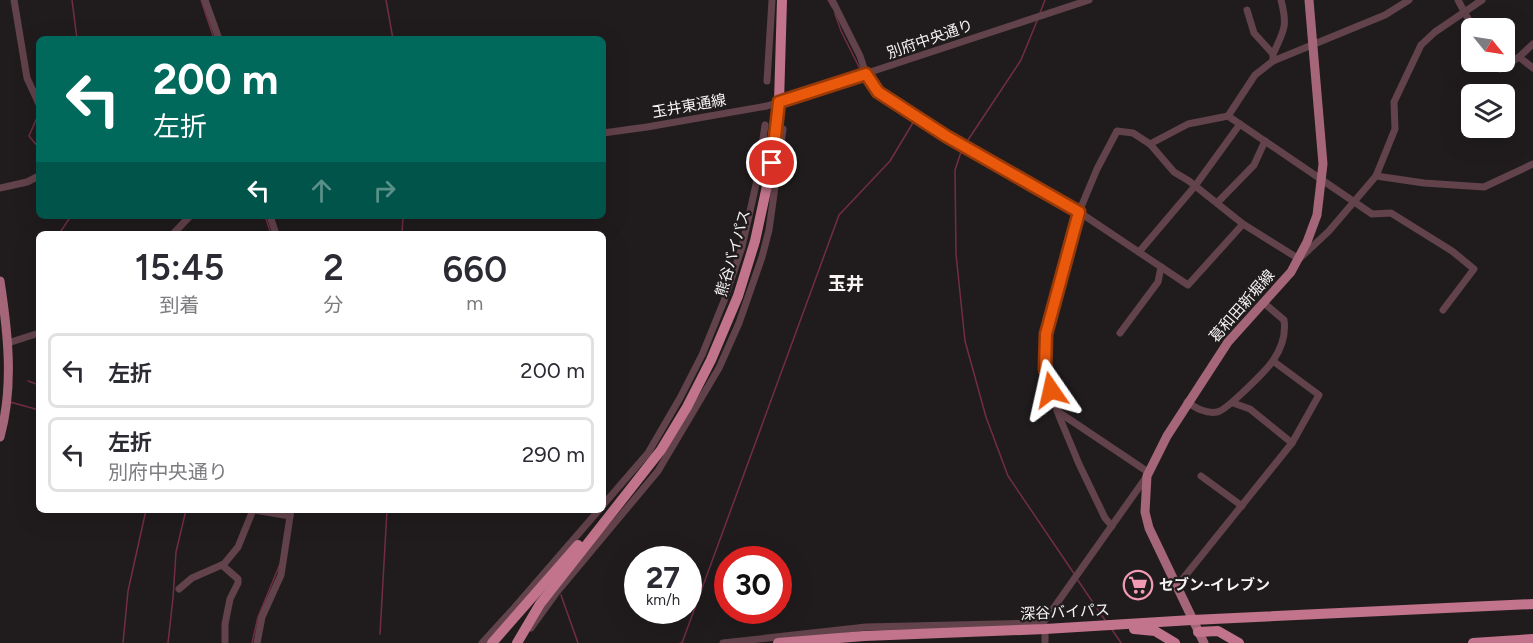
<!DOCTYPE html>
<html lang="ja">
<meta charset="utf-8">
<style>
:root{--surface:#fff;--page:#f2f2f3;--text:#2b2b33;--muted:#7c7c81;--line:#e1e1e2}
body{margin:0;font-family:Figtree,"Noto Sans JP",sans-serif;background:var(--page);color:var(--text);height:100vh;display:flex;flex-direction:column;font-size:22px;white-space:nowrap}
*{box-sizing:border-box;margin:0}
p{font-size:20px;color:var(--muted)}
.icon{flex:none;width:33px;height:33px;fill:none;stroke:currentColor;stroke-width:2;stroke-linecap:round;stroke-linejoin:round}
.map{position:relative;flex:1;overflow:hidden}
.panel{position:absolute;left:36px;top:231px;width:570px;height:282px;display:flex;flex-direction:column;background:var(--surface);border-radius:9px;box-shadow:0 6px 24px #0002}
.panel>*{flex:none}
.banner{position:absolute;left:36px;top:36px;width:570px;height:183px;border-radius:9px;box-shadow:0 6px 24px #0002;background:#00695c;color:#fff;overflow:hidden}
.needle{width:39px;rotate:120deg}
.tools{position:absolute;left:1461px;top:18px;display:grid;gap:12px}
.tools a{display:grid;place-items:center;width:54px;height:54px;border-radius:9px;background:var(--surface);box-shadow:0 6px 24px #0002;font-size:30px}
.speed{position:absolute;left:624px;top:546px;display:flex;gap:12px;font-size:30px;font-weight:700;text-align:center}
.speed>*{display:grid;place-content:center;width:78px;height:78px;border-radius:50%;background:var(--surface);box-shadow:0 6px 24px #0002;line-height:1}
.speed small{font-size:15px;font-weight:400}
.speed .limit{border:9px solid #d22;background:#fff;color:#111}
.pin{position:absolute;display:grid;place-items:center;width:51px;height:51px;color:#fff;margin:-26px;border:3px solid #fff;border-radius:50%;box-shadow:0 2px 6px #0007}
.me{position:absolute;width:66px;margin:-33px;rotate:349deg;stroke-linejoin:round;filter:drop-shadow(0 0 4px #0008)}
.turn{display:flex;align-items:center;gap:21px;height:126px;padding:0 18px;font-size:27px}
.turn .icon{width:78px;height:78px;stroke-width:2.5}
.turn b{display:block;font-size:42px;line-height:51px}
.lanes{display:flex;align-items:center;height:57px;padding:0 18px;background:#0003;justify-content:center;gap:30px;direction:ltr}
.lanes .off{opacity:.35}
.eta{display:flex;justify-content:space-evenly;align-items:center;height:102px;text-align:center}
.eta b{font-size:36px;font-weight:600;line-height:42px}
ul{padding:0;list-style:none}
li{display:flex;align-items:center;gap:18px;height:75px;margin:0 12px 9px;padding:0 6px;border:3px solid var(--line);border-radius:9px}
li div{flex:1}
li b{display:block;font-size:22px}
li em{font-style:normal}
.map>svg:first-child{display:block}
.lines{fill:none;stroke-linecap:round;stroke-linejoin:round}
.stream{stroke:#722d45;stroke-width:1.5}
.minor{stroke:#62424b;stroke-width:7}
.major{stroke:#a66679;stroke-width:9}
.highway{stroke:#c1748b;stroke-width:10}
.route-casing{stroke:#983908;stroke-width:15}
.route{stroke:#ea580c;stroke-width:10}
.labels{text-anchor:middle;stroke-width:4.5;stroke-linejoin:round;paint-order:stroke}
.street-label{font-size:15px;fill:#f6f3f3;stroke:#201c1d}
.poi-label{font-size:15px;font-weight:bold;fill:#f6f3f3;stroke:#201c1d;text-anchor:start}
.quarter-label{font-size:18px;font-weight:bold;fill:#f6f3f3;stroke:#201c1d}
</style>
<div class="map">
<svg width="1533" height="643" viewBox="0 0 1533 643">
<rect width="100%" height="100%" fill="#201c1d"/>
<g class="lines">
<g class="stream">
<path d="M72,0L77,39"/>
<path d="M201,0L214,39"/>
<path d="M386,0L393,39"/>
<path d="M828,0L832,7"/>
<path d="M1040,13L1045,0"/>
<path d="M835,14L841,31L860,69"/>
<path d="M39,113L29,136L39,148"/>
<path d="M966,143L1021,60L1037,21"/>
<path d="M962,149L955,170L956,254L965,341L986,417L1008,476L1075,575"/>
<path d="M265,216L271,234"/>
<path d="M59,234L71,216"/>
<path d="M402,234L403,216"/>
<path d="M28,381L39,385"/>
<path d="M10,402L39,410"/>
<path d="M1077,579L1105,620"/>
<path d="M561,595L578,643"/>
<path d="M1111,628L1121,643"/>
<path d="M380,634L387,510"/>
<path d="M123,643L128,591L146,510"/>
<path d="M168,643L173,598L176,552L186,510"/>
<path d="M252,643L258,617L280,564"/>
<path d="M680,643H682L839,215L890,161L914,121L884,102L869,88"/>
</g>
<g class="minor">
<path d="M14,0L27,78L39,104"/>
<path d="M205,0L219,39"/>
<path d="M832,0L860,56L866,74L878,92L946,136L1079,212L1188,285L1243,224"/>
<path d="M1458,0L1473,28"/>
<path d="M1247,10L1254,33L1273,54V61"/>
<path d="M1273,54C1284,30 1288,27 1281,0"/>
<path d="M1519,57L1533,68"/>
<path d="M1495,62L1500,69L1519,57L1533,44"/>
<path d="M767,81L772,0"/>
<path d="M1228,116L1372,214L1391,213L1452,251L1474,269L1443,310"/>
<path d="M603,133L647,127L767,106L1089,0"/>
<path d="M1150,144L1188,124L1228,116L1255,75L1273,61L1385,15L1409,0"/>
<path d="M1376,176L1424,183L1484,187L1533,164"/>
<path d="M0,188L27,182L39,176"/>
<path d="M1217,203L1254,165L1265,141"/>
<path d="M270,216L276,234"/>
<path d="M173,234L190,216"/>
<path d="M1139,252L1195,186L1240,124"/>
<path d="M1120,333L1158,282L1161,267"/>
<path d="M8,343L39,333"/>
<path d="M1187,402C1196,408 1206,414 1217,412C1226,411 1269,368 1274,359C1282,347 1286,334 1284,320L1264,303"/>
<path d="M1233,403L1250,409L1292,443"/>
<path d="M1057,411L1148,472"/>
<path d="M1201,476L1242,506"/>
<path d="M603,505L648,453L680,398L702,355L724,301L742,247L757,180L765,125"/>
<path d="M254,510L290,516"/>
<path d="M1112,526L1105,518L1079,464L1059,416L1045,369L1046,334L1079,212L1097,169L1117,131L1133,133L1150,144L1174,172L1189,181L1243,224L1299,259L1329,231L1376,176L1395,129L1394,102L1421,45L1435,32L1482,0"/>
<path d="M222,565L238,579V583L230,599L225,624V641"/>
<path d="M1177,586L1292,443L1319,395L1273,361"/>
<path d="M179,589L192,578L224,564L238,547L253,510"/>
<path d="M1043,623L1147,476"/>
<path d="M531,628L557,592L658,471L719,368L739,323L762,257L769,230L783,129"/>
<path d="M1045,628V643"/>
<path d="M257,643L262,617L281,575L291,510"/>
<path d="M482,643L514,608L599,510"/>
<path d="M723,643L866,627L1043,623"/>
</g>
<g class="major">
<path d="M0,281C8,333 14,386 0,437"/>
<path d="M1204,643L1149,528L1145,512L1147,476L1167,436L1228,342L1291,272L1307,242L1317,215L1323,164L1309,0"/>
</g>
<g class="highway">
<path d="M1134,629L1155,631L1175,643"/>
<path d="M1198,632L1218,631L1239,643"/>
<path d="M492,643L578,545"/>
<path d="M517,643L540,604L661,450L687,407L711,360L738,296L755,241L772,163L779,102L782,0"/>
<path d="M778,643L864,636L1045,629L1192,620L1533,604"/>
<path d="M1473,643L1533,639"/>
</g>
</g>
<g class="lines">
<g class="route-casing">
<path id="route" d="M772,163L779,102L866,74L878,92L892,101L946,136L1079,212L1046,334L1045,369L1051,390"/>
</g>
<use href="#route" class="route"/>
</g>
<defs>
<g id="supermarket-ring" transform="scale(1.5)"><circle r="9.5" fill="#201c1d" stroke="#f19ab3" stroke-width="1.5"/><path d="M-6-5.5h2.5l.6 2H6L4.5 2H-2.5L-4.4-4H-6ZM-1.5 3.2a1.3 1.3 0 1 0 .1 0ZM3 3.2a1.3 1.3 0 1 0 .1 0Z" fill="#f19ab3"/></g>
</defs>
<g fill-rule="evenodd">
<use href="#supermarket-ring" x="1138" y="585"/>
</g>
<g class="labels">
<g class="street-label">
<text transform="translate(930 39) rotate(-19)" y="5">別府中央通り</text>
<text transform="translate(689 106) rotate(-10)" y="5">玉井東通線</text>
<text transform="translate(733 253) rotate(-74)" y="5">熊谷バイパス</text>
<text transform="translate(1242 306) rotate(-49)" y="5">葛和田新堀線</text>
<text transform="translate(1065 612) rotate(-3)" y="5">深谷バイパス</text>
</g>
<g class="poi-label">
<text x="1159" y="590">セブン-イレブン</text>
</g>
<g class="quarter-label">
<text x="846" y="290">玉井</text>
</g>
</g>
</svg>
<div class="tools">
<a><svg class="needle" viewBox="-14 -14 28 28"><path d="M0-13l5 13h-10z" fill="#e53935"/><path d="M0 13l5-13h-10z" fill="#7c7c81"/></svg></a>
<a><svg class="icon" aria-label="layers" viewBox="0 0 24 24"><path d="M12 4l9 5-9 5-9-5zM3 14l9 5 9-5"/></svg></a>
</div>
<div class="speed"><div>27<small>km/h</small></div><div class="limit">30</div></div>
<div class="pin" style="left:772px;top:163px;background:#d93025"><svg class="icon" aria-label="arrive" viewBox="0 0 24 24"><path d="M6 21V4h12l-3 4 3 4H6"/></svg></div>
<svg class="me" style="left:1051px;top:390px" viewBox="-20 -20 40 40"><path d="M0-17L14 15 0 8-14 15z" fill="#ea580c" stroke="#fff" stroke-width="4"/></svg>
<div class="banner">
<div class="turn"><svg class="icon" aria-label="left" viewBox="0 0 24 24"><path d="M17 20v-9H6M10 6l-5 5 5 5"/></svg><div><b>200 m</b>左折</div></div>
<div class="lanes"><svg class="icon" aria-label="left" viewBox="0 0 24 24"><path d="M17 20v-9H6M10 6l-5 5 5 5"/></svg><svg class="icon off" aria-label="ahead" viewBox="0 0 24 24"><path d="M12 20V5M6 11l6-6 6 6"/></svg><svg class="icon off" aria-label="right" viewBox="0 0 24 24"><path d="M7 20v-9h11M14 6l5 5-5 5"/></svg></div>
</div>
<section class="panel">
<div class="eta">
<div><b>15:45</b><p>到着</p></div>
<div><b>2</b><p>分</p></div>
<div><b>660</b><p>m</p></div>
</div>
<ul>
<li><svg class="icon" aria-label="left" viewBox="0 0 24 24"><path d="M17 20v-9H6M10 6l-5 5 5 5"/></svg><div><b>左折</b></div><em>200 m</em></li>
<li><svg class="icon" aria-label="left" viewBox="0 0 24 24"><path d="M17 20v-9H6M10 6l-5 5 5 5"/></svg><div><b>左折</b><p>別府中央通り</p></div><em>290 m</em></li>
</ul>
</section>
</div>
